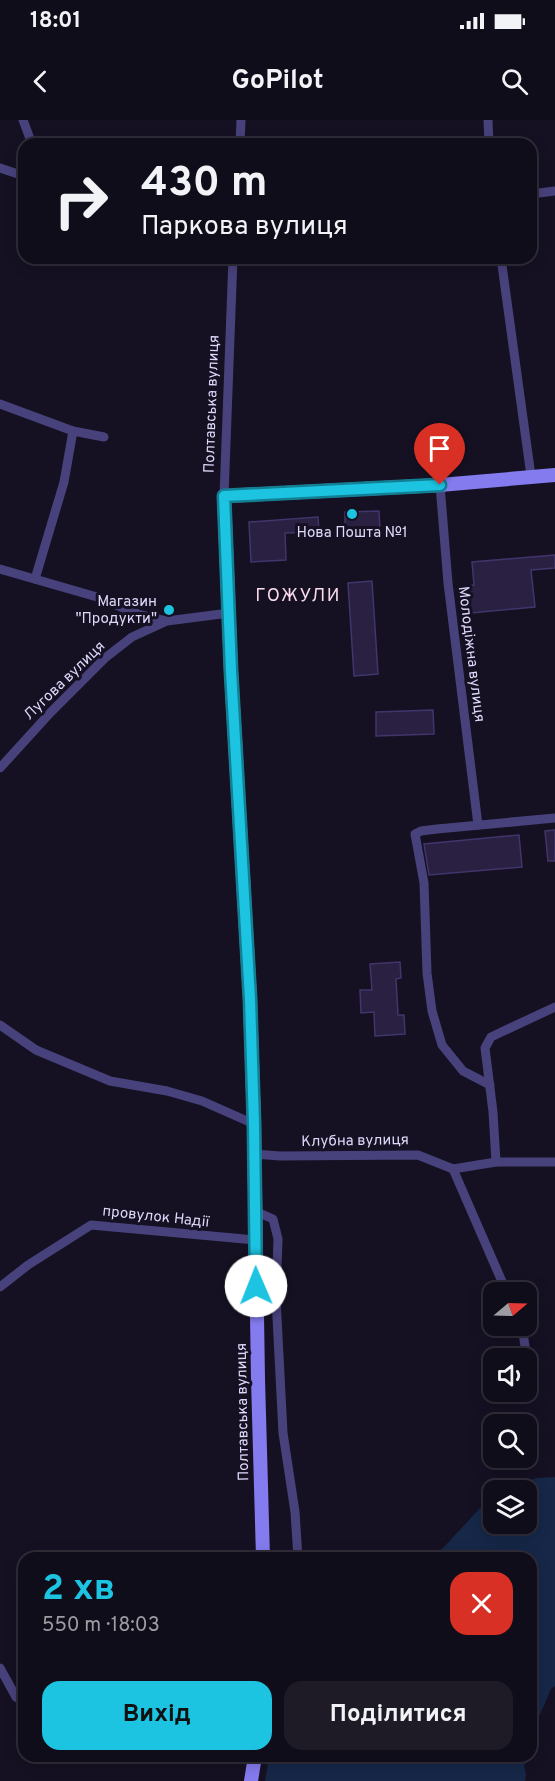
<!DOCTYPE html>
<html lang="uk">
<meta charset="utf-8">
<style>
:root{--surface:#100d1a;--page:#1e1b27;--text:#f1f3f6;--muted:#9c9ca2;--line:#302d39;--accent:#1cc4e2}
body{margin:0;font-family:Overpass,sans-serif;background:var(--page);color:var(--text);height:100vh;display:flex;flex-direction:column;font-size:22px;white-space:nowrap}
*{box-sizing:border-box;margin:0}
p{font-size:20px;color:var(--muted)}
.icon{flex:none;width:33px;height:33px;fill:none;stroke:currentColor;stroke-width:2;stroke-linecap:round;stroke-linejoin:round}
.map{position:relative;flex:1;overflow:hidden}
.drawer{position:absolute;left:18px;top:1432px;width:519px;height:210px;display:flex;flex-direction:column;background:var(--surface);border-radius:18px;box-shadow:0 3px 15px #0003,0 0 0 2px var(--line)}
.drawer>*{flex:none}
.hud{position:absolute;left:18px;top:18px;width:519px;height:126px;border-radius:18px;box-shadow:0 3px 15px #0003,0 0 0 2px var(--line);background:#100d1a;color:var(--text);overflow:hidden}
.needle{width:39px;rotate:71deg}
.buttons{position:absolute;left:483px;top:1162px;display:grid;gap:12px}
.buttons a{display:grid;place-items:center;width:54px;height:54px;border-radius:12px;background:var(--surface);box-shadow:0 3px 15px #0003,0 0 0 2px var(--line);font-size:30px}
.pin{position:absolute;display:grid;place-items:center;width:51px;height:51px;color:#fff;margin:-62px -26px;border-radius:50% 50% 50% 0;rotate:-45deg;box-shadow:0 0 6px #0007}
.pin .icon{rotate:45deg}
.me{position:absolute;width:66px;margin:-33px;rotate:359deg;stroke-linejoin:round;filter:drop-shadow(0 0 4px #0008)}
.turn{display:flex;align-items:center;gap:21px;height:126px;padding:0 24px;font-size:27px}
.turn .icon{width:78px;height:78px;stroke-width:2.5}
.turn b{display:block;font-size:42px;line-height:51px}
.round{display:grid;place-items:center;flex:none;width:63px;height:63px;border-radius:18px;background:var(--page)}
.head{display:flex;align-items:center;justify-content:space-between;height:102px;padding:0 24px}
h1{font-size:36px;font-weight:700;line-height:45px;color:var(--accent)}
.button{display:flex;gap:12px;margin-top:auto;padding:12px 24px}
.button a{flex:1;height:69px;border-radius:18px;background:var(--accent);color:#111;font-size:24px;font-weight:700;line-height:69px;text-align:center}
.button a+a{background:var(--page);color:var(--text)}
.status{display:flex;justify-content:space-between;align-items:center;height:42px;padding:0 30px;background:var(--surface);direction:ltr}
.status svg{height:16px;fill:currentColor}
header{display:flex;justify-content:space-between;align-items:center;height:78px;padding:0 24px;background:var(--surface);font-size:27px;font-weight:700}
.map>svg:first-child{display:block}
.water{fill:#162748}
.building{fill:#292042;stroke:#42356b;stroke-width:1.5}
.lines{fill:none;stroke-linecap:round;stroke-linejoin:round}
.street{stroke:#48427c;stroke-width:9}
.secondary{stroke:#847bee;stroke-width:14}
.route-casing{stroke:#127f93;stroke-width:15}
.route{stroke:#1cc4e2;stroke-width:10}
.poi-dot{fill:#1cc4e2;stroke:#151123;stroke-width:2}
.labels{text-anchor:middle;stroke-width:6;stroke-linejoin:round;paint-order:stroke}
.street-label{font-size:15px;fill:#ded8fa;stroke:#151123}
.poi-label{font-size:15px;fill:#ded8fa;stroke:#151123}
.quarter-label{font-size:18px;letter-spacing:1.5px;fill:#fadaed;stroke:#151123}
</style>
<div class="status"><b>18:01</b><svg viewBox="0 0 49 12"><path d="M0 12V9h3v3zM5 12V6h3v6zM10 12V3h3v9zM15 12V0h3v12zM26 1h20v11H26zM47 4h2v5h-2z"/></svg></div>
<header><svg class="icon" aria-label="back" viewBox="0 0 24 24"><path d="M15 5l-7 7 7 7"/></svg>GoPilot<svg class="icon" aria-label="search" viewBox="0 0 24 24"><circle cx="10" cy="10" r="6"/><path d="M15 15l6 6"/></svg></header>
<div class="map">
<svg width="555" height="1661" viewBox="0 0 555 1661">
<rect width="100%" height="100%" fill="#151123"/>
<g class="water">
<path d="M555,1357V1566L551,1569L533,1611L535,1616L531,1635V1438H431L444,1427L480,1388L493,1377L494,1404H526V1371H507L536,1358Z"/>
<path d="M269,1637V1636L530,1637L524,1646L526,1654L525,1661H265Z"/>
</g>
<g class="building">
<path d="M379,391L380,411L345,412V392Z"/>
<path d="M318,397L319,412L285,413L286,440L251,442L249,402Z"/>
<path d="M555,435V448L531,450L535,487L461,494L458,467L474,465L472,442Z"/>
<path d="M372,461L378,554L354,556L348,463Z"/>
<path d="M433,590L434,614L376,616V592Z"/>
<path d="M555,710V741H548L545,711Z"/>
<path d="M519,715L522,747L429,755L424,724Z"/>
<path d="M400,842L401,858L396,859L398,895H404L405,914L375,916L374,892L361,893L360,870H372L370,844Z"/>
</g>
<g class="lines">
<g class="street">
<path d="M23,0L32,24"/>
<path d="M488,0L489,24"/>
<path d="M240,24L241,0"/>
<path d="M0,48L24,56"/>
<path d="M531,74L555,71"/>
<path d="M501,138L531,356"/>
<path d="M0,284L73,311L104,317"/>
<path d="M440,365L448,463L478,705"/>
<path d="M224,376L233,138"/>
<path d="M0,449L97,477L138,494L167,501"/>
<path d="M35,459L64,362L73,311"/>
<path d="M0,648L50,593L105,538L132,517L167,501L229,493"/>
<path d="M0,905L36,930L110,961L167,971L202,981L254,1004"/>
<path d="M490,965L463,951L442,925L432,891L427,853L424,763L415,714L421,711L437,709L555,698"/>
<path d="M253,1034L280,1036L418,1035L453,1049L496,1042H555"/>
<path d="M496,1042L493,992L485,928L491,917L555,887"/>
<path d="M453,1049L507,1173"/>
<path d="M255,1091L273,1099L278,1119L276,1178L283,1313L295,1392L298,1438"/>
<path d="M0,1167L28,1145L91,1105L255,1120"/>
<path d="M522,1206L532,1274"/>
<path d="M0,1548L16,1577L24,1582"/>
</g>
<g class="secondary">
<path d="M263,1438L258,1259L254,1004L250,879L231,551L224,376L440,365L555,355"/>
<path d="M251,1661L255,1636"/>
</g>
</g>
<g class="lines">
<g class="route-casing">
<path id="route" d="M256,1166L254,1004L250,879L231,551L224,376L440,365"/>
</g>
<use href="#route" class="route"/>
</g>
<g class="poi-dot">
<circle cx="352" cy="394" r="6"/>
<circle cx="169" cy="490" r="6"/>
</g>
<g class="labels">
<g class="street-label">
<text transform="translate(211 284) rotate(-88)" y="5">Полтавська вулиця</text>
<text transform="translate(472 534) rotate(83)" y="5">Молодіжна вулиця</text>
<text transform="translate(64 560) rotate(-44)" y="5">Лугова вулиця</text>
<text transform="translate(355 1020) rotate(-1)" y="5">Клубна вулиця</text>
<text transform="translate(156 1096) rotate(6)" y="5">провулок Надії</text>
<text transform="translate(242 1292) rotate(-91)" y="5">Полтавська вулиця</text>
</g>
<g class="poi-label">
<text x="352" y="417">Нова Пошта №1</text>
<text x="157" y="486" text-anchor="end">Магазин<tspan x="157" dy="17">"Продукти"</tspan></text>
</g>
<g class="quarter-label">
<text x="298" y="481">ГОЖУЛИ</text>
</g>
</g>
</svg>
<div class="buttons">
<a><svg class="needle" viewBox="-14 -14 28 28"><path d="M0-13l5 13h-10z" fill="#e53935"/><path d="M0 13l5-13h-10z" fill="#9c9ca2"/></svg></a>
<a><svg class="icon" aria-label="sound" viewBox="0 0 24 24"><path d="M4 9h4l5-4v14l-5-4H4zM17 9q2 3 0 6"/></svg></a>
<a><svg class="icon" aria-label="search" viewBox="0 0 24 24"><circle cx="10" cy="10" r="6"/><path d="M15 15l6 6"/></svg></a>
<a><svg class="icon" aria-label="layers" viewBox="0 0 24 24"><path d="M12 4l9 5-9 5-9-5zM3 14l9 5 9-5"/></svg></a>
</div>
<div class="pin" style="left:440px;top:365px;background:#d93025"><svg class="icon" aria-label="arrive" viewBox="0 0 24 24"><path d="M6 21V4h12l-3 4 3 4H6"/></svg></div>
<svg class="me" style="left:256px;top:1166px" viewBox="-20 -20 40 40"><circle r="19" fill="#fff"/><path d="M0-13L10 11 0 6-10 11z" fill="#1cc4e2"/></svg>
<div class="hud">
<div class="turn"><svg class="icon" aria-label="right" viewBox="0 0 24 24"><path d="M7 20v-9h11M14 6l5 5-5 5"/></svg><div><b>430 m</b>Паркова вулиця</div></div>
</div>
<section class="drawer">
<div class="head"><div><h1>2 хв</h1><p>550 m · 18:03</p></div><a class="round" style="background:#d93025;color:#fff"><svg class="icon" aria-label="close" viewBox="0 0 24 24"><path d="M6 6l12 12M18 6L6 18"/></svg></a></div>
<div class="button"><a>Вихід</a><a>Поділитися</a></div>
</section>
</div>
